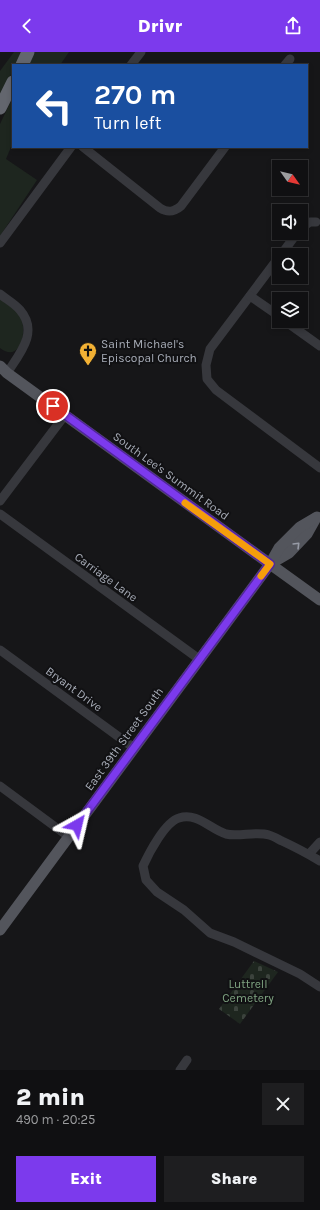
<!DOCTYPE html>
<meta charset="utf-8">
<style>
:root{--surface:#101012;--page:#1e1e20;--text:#f1f3f6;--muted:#9c9d9f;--line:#303032;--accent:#7c3aed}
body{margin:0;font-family:Karla,sans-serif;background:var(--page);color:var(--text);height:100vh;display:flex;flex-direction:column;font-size:15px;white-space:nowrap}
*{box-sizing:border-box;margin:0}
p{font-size:13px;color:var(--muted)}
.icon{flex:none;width:22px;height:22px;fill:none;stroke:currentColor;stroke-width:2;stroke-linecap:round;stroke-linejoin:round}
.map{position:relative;height:1018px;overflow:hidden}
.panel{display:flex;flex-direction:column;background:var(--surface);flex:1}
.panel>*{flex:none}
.top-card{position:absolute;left:12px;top:12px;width:296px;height:84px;border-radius:0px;box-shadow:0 2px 6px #0003,0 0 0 1px var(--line);background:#1a4fa0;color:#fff;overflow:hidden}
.needle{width:26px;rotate:124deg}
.tools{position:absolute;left:272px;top:108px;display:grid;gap:8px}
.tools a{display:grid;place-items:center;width:36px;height:36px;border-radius:0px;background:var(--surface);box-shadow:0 2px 6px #0003,0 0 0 1px var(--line);font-size:20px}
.pin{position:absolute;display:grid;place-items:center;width:34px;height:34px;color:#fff;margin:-17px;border:2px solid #fff;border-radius:50%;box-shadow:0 1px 4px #0007}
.me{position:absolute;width:44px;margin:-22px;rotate:37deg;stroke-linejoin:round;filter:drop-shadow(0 0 3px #0008)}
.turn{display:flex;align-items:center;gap:14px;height:84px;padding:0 16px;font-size:18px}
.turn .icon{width:52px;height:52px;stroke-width:2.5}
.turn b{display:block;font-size:28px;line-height:34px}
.round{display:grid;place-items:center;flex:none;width:42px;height:42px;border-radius:0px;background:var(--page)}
.headline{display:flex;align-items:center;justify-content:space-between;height:68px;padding:0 16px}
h1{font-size:24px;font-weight:800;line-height:30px}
.cta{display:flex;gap:8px;margin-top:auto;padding:8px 16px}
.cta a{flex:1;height:46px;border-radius:0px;background:var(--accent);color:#fff;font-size:16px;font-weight:800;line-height:46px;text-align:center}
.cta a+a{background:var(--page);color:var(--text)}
header{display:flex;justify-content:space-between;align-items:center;height:52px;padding:0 16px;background:var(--accent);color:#fff;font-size:18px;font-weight:800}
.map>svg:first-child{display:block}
.green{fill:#1e261f}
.cemetery{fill:url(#cemetery-stones)}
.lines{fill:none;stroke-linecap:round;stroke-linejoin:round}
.minor{stroke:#37383d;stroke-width:9}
.major{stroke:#53555c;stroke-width:11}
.highway{stroke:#63666e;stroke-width:13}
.oneway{stroke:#979ba6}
.route-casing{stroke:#51269a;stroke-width:10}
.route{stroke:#7c3aed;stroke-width:7}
.slow{stroke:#f59e0b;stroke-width:7}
.labels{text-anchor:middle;stroke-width:4;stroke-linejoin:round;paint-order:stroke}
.poi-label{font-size:12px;fill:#a8adb8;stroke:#111113;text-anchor:start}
.street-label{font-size:12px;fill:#a8adb8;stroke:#111113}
.park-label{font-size:12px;fill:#7fa381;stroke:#111113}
</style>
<header><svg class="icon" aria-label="back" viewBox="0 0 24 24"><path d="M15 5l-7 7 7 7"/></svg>Drivr<svg class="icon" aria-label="share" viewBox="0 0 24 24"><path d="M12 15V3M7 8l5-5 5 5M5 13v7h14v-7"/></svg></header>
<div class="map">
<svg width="320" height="1018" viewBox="0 0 320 1018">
<defs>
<pattern id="cemetery-stones" width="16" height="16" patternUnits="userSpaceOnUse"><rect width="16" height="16" fill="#1e261f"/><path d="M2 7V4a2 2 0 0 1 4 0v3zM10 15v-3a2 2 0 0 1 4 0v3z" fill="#3c433d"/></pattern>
</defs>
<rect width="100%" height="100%" fill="#161618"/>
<g class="green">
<path d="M14,0H22L16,13H13V18L0,45V19Z"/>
<path d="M35,0H69L60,13H28Z"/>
<path d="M13,45V90L6,107L37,128L0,184V72Z"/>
<path d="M0,247C7,252 15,256 20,264C28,278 21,312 0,296Z"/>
</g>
<path class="cemetery" d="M254,909L278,920L240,972L219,957Z"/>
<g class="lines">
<g class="minor">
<path d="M131,13L141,0"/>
<path d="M285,13L290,7"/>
<path d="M83,95L160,156C168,161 174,160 181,154L225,95"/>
<path d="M301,176L310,170H316"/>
<path d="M0,191L71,95"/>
<path d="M281,203L297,181"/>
<path d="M279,205L210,297L206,313L207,327L216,338L320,416"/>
<path d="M0,242C6,247 14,251 20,258C39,280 20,301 7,321"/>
<path d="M250,244L279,264"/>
<path d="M285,269L320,294"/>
<path d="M0,449L65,363"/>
<path d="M0,462L199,607"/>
<path d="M0,598L134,696"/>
<path d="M0,734L69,785"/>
<path d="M309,802L320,790"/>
<path d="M320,809C308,802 295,795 282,789C278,787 273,784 269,783C256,779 239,785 226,782C210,777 197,760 179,766C165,770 149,801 143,814L146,828L157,840L184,858L210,881L234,890L300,922L320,935"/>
<path d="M180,1018L187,1008"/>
</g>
<g class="major">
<path d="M0,314L7,321L270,512L320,548"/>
<path d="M270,512L289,501L307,482L316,466"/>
<path d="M0,878L270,512L279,496L300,475L317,465"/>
</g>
<g class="highway">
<path d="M22,13L28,0"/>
<path d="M0,56L13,30"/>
</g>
</g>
<defs><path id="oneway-chevron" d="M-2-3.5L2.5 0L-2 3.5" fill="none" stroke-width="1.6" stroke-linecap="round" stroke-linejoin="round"/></defs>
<use class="oneway" href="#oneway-chevron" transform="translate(297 493) rotate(-45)"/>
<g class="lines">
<g class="route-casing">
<path id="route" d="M53,354L270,512L77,773"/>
</g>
<use href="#route" class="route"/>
<path class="slow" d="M185,451L270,512L261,524"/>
</g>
<defs>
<g id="church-pin" transform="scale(0.9)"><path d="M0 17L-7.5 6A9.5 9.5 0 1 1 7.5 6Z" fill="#f2b134" stroke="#111113"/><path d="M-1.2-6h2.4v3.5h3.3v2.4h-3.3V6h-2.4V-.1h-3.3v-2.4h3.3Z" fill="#111"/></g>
</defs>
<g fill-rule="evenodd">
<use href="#church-pin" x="88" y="299"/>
</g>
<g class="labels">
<g class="poi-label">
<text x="101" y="296">Saint Michael's<tspan x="101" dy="14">Episcopal Church</tspan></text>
</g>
<g class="street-label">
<text transform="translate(171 424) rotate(36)" y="4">South Lee's Summit Road</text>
<text transform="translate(106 525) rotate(36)" y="4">Carriage Lane</text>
<text transform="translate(74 637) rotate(36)" y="4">Bryant Drive</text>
<text transform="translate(124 687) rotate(-54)" y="4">East 39th Street South</text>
</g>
<g class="park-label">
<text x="248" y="936">Luttrell<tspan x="248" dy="14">Cemetery</tspan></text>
</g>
</g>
</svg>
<div class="tools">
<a><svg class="needle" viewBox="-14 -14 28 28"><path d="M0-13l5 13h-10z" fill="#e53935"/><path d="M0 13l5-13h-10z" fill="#9c9d9f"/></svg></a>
<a><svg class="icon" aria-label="sound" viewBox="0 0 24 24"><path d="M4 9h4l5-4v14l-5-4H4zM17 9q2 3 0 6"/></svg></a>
<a><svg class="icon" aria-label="search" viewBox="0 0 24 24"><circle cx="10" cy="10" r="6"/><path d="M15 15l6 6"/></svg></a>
<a><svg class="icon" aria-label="layers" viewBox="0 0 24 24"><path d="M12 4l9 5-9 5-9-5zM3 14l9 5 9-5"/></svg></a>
</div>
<div class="pin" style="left:53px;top:354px;background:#d93025"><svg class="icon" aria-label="arrive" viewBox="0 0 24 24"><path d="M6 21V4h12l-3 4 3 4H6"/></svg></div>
<svg class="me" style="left:77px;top:773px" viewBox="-20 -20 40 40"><path d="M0-17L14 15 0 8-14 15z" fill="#7c3aed" stroke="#fff" stroke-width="4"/></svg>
<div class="top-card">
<div class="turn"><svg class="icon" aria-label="left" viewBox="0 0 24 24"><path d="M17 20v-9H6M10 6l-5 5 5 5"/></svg><div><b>270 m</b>Turn left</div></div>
</div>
</div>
<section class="panel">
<div class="headline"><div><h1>2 min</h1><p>490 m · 20:25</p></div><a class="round"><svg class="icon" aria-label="close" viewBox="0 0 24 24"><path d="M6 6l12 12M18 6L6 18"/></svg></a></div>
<div class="cta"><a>Exit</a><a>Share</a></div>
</section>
